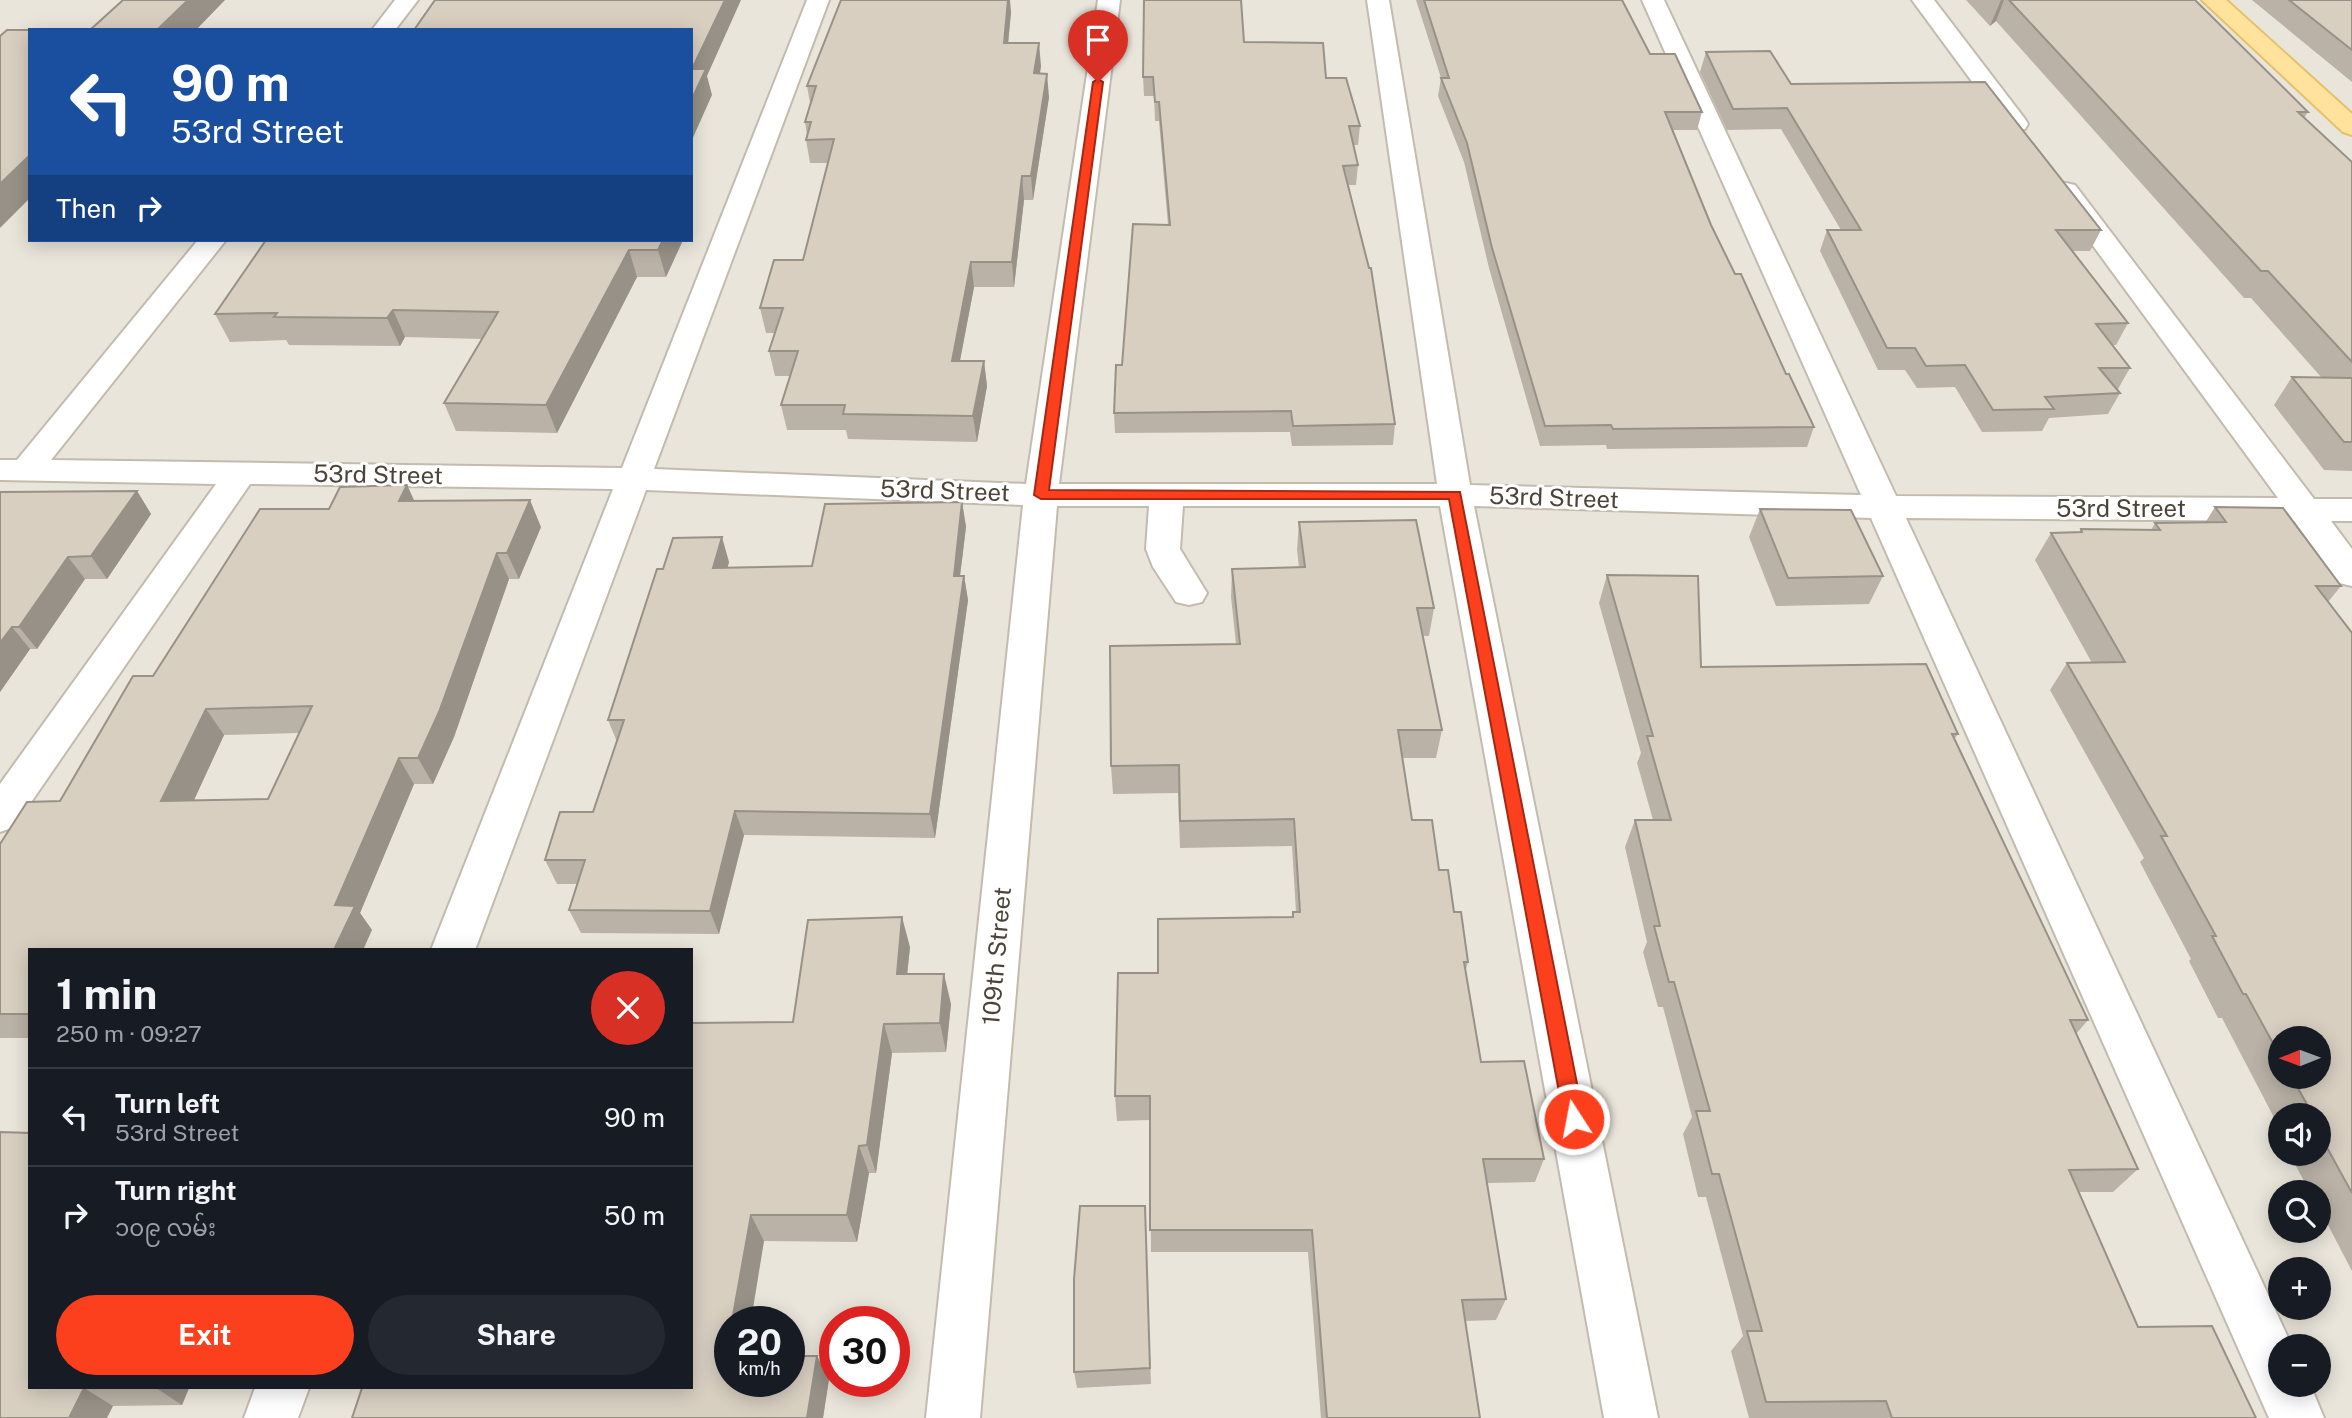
<!DOCTYPE html>
<meta charset="utf-8">
<style>
:root{--surface:#171b24;--page:#242831;--text:#f1f3f6;--muted:#9ea1a6;--line:#363941;--accent:#fc3f1d}
body{margin:0;font-family:"Public Sans","Noto Sans Myanmar",sans-serif;background:var(--page);color:var(--text);height:100vh;display:flex;flex-direction:column;font-size:26px;white-space:nowrap}
*{box-sizing:border-box;margin:0}
p{font-size:23px;color:var(--muted)}
.icon{flex:none;width:38px;height:38px;fill:none;stroke:currentColor;stroke-width:2;stroke-linecap:round;stroke-linejoin:round}
.map{position:relative;flex:1;overflow:hidden}
.side{position:absolute;left:28px;top:948px;width:665px;height:441px;display:flex;flex-direction:column;background:var(--surface);border-radius:0px;box-shadow:0 4px 18px #0003}
.side>*{flex:none}
.hud{position:absolute;left:28px;top:28px;width:665px;height:214px;border-radius:0px;box-shadow:0 4px 18px #0003;background:#1a4fa0;color:#fff;overflow:hidden}
.needle{width:46px;rotate:269deg}
.fabs{position:absolute;left:2268px;top:1026px;display:grid;gap:14px}
.fabs a{display:grid;place-items:center;width:63px;height:63px;border-radius:50%;background:var(--surface);box-shadow:0 4px 18px #0003;font-size:35px}
.speed{position:absolute;left:714px;top:1306px;display:flex;gap:14px;font-size:35px;font-weight:700;text-align:center}
.speed>*{display:grid;place-content:center;width:91px;height:91px;border-radius:50%;background:var(--surface);box-shadow:0 4px 18px #0003;line-height:1}
.speed small{font-size:18px;font-weight:400}
.speed .limit{border:10px solid #d22;background:#fff;color:#111}
.pin{position:absolute;display:grid;place-items:center;width:60px;height:60px;color:#fff;margin:-72px -30px;border-radius:50% 50% 50% 0;rotate:-45deg;box-shadow:0 0 7px #0007}
.pin .icon{rotate:45deg}
.me{position:absolute;width:77px;margin:-38px;rotate:349deg;stroke-linejoin:round;filter:drop-shadow(0 0 5px #0008)}
.turn{display:flex;align-items:center;gap:24px;height:147px;padding:0 28px;font-size:32px}
.turn .icon{width:91px;height:91px;stroke-width:2.5}
.turn b{display:block;font-size:49px;line-height:60px}
.then{display:flex;align-items:center;height:66px;padding:0 28px;background:#0003;gap:14px;font-size:26px}
.round{display:grid;place-items:center;flex:none;width:74px;height:74px;border-radius:37px;background:var(--page)}
.summary{display:flex;align-items:center;justify-content:space-between;height:119px;padding:0 28px}
h1{font-size:42px;font-weight:700;line-height:52px}
.cta{display:flex;gap:14px;margin-top:auto;padding:14px 28px}
.cta a{flex:1;height:80px;border-radius:42px;background:var(--accent);color:#fff;font-size:28px;font-weight:700;line-height:80px;text-align:center}
.cta a+a{background:var(--page);color:var(--text)}
ul{padding:0;list-style:none}
li{display:flex;align-items:center;gap:21px;height:98px;padding:0 28px;border-top:2px solid var(--line)}
li div{flex:1}
li b{display:block;font-size:26px}
li em{font-style:normal}
.map>svg:first-child{display:block}
.residential{fill:#eae5da;fill-rule:evenodd}
.lines{fill:none;stroke-linecap:round;stroke-linejoin:round}
.minor-casing{stroke:#c2bbae;stroke-width:4}
.major-casing{stroke:#e6c16a;stroke-width:4}
.minor{fill:#fff;fill-rule:evenodd}
.major{fill:#ffe39c;fill-rule:evenodd}
.wall{fill:#bab2a6;fill-rule:evenodd}
.shaded-wall{fill:#979187}
.building{fill:#d8cfc1;stroke:#979187;stroke-width:2;fill-rule:evenodd}
.route{fill:#fc3f1d;stroke:#a42913;stroke-width:2}
.labels{text-anchor:middle;stroke-width:6;stroke-linejoin:round;paint-order:stroke}
.street-label{font-size:24px;fill:#4b4439;stroke:#fff}
</style>
<div class="map">
<svg width="2352" height="1418" viewBox="0 0 2352 1418">
<rect width="100%" height="100%" fill="#f6f3ec"/>
<path class="residential" d="M0,0H2352V1418H0ZM30,30H691V240H30ZM30,950H691V1388H30ZM2280,1038H2319V1076H2280ZM2280,1115H2319V1153H2280ZM2280,1192H2319V1230H2280ZM2280,1269H2319V1307H2280ZM730,1321H789V1381H730ZM835,1321H894V1381H835ZM2280,1346H2319V1384H2280Z"/>
<g class="lines">
<g class="minor-casing">
<g id="minor">
<path d="M395,0H418L395,30H372Z"/>
<path d="M807,0H829L654,469L1026,484L1098,0H1120L1059,484H1437L1367,0H1389L1470,485L1861,495L1642,0H1664L1896,496L2278,498L2053,191L2057,185L2066,183L2075,185L2314,499H2352V521H2331L2352,549V586L2339,583L2294,521L1906,518L2292,1346H2280V1384H2310L2324,1418H2269L1871,518L1474,506L1658,1418H1604L1440,506H1183L1180,549L1207,593L1202,602L1189,605L1176,602L1153,567L1146,549L1149,506H1057L980,1418H926L1023,505L646,490L475,950H431L613,489L250,484L14,827L0,832V784L216,484L0,480V460H17L198,240H226L51,460L622,468Z"/>
<path d="M1912,0H1934L2025,119L2028,124L2025,129L2016,131L2007,129Z"/>
<path d="M255,1388H309L298,1418H244Z"/>
</g>
</g>
<g class="major-casing">
<path id="major" d="M2202,0H2226L2352,114V135L2343,132Z"/>
</g>
<use href="#minor" class="minor"/>
<use href="#major" class="major"/>
</g>
<g class="wall">
<path d="M1416,0H1622L1650,54L1702,112L1697,130H1673L1711,225L1735,274L1814,427L1807,447L1607,449L1606,445L1540,446L1489,268L1464,162L1438,96L1441,78Z"/>
<path d="M1966,0H2195L2308,112L2304,118L2352,162V471L2324,470L2274,405L2292,377H2321L2251,298H2244L1996,21L1990,26Z"/>
<path d="M2252,0H2352V82Z"/>
<path d="M1011,12L1008,43L1041,66L1040,73L1049,97L1033,200H1024L1014,287H974L960,361H984L987,386L977,442L848,439L846,430H787L781,405L790,376H775L769,351L775,333H766L760,308L803,260L828,163H810L806,140L807,135L805,122L810,103L807,86Z"/>
<path d="M1244,42L1326,78L1360,126L1358,145H1353L1358,165L1356,185H1348L1395,424L1393,445L1292,446L1290,432L1115,433L1114,413L1122,365L1168,225L1159,121H1155L1154,96H1144L1143,77Z"/>
<path d="M1706,52L1791,84L2101,230L2090,251H2073L2128,323L2116,345H2113L2130,368L2118,389L2120,393L2108,414L2049,418L2042,431L1982,432L1955,387L1917,388L1905,370H1878L1820,251L1827,230H1841L1781,129L1727,130L1700,72Z"/>
<path d="M266,240H683L666,277H637L557,433L456,431L444,403L482,339L405,337L400,346L289,345L286,340L230,342L215,314Z"/>
<path d="M407,485L414,501L541,527L519,579H509L454,737L433,784H414L360,913L372,930L30,950V1038H0V844L60,801L153,676ZM299,733L268,799L194,800L224,735Z"/>
<path d="M137,491L151,514L107,579H85L37,649H30L0,692V492Z"/>
<path d="M962,502L966,527L960,576H964L968,600L935,838L744,835L719,934L581,933L569,910L577,884H557L545,860L593,812L617,742L608,720L729,562L727,568L812,566Z"/>
<path d="M2215,507L2341,586L2328,602L2352,633V1271L2319,1208V1192H2310L2290,1155L2293,1153H2319V1115H2280V1129L2222,1018H2218L2189,961L2191,959L2140,862L2144,858L2050,690L2067,663H2092L2035,560L2051,533L2079,532L2081,529L2151,530L2155,523H2205ZM2280,1038L2319,1076H2280Z"/>
<path d="M1760,509L1883,576L1869,604L1776,606L1749,537Z"/>
<path d="M1299,522L1434,608L1429,636H1423L1442,730L1436,758H1402L1412,820L1439,870L1454,912L1468,962L1465,973L1481,1062L1544,1159L1535,1182L1487,1183L1506,1299L1496,1320L1465,1321L1480,1418H1321L1308,1252H1151L1150,1120L1117,1121L1115,1096L1158,973L1293,917V912H1296L1292,846L1180,848L1178,793L1113,794L1111,766L1236,644L1231,597L1232,569L1299,567L1297,550Z"/>
<path d="M1607,575L1701,667L1958,734L1955,738L2088,1020L2076,1034L2138,1169L2113,1192H2079L2138,1327L2256,1418H1749L1731,1351L1743,1336L1706,1197H1698L1683,1134L1692,1117L1663,1007H1658L1643,952L1647,942L1625,847L1635,820H1653L1637,763L1641,753L1599,603Z"/>
<path d="M910,947L907,974L951,1004L946,1052L892,1053L876,1173H869L857,1242L764,1241L730,1381L829,1379L823,1418H352L691,1388L793,1022Z"/>
<path d="M1145,1206L1151,1384L1077,1388L1074,1372Z"/>
<path d="M30,1388H189L182,1405L113,1406L0,1418Z"/>
</g>
<g class="shaded-wall">
<path d="M188,0H225L196,30H157Z"/>
<path d="M725,0H741L707,76L712,95L691,142L692,69Z"/>
<path d="M1008,0H1010L1011,12L1006,66L1004,43Z"/>
<path d="M2001,0H2004L1996,21L1990,26Z"/>
<path d="M1039,43L1041,66L1036,96L1034,73Z"/>
<path d="M1047,74L1049,97L1033,200L1031,176Z"/>
<path d="M30,155V198L0,228V184Z"/>
<path d="M1022,176L1024,200L1014,287L1012,262Z"/>
<path d="M663,240H683L666,277L658,250Z"/>
<path d="M629,250L637,277L557,433L546,405Z"/>
<path d="M971,262L974,287L955,386L952,361Z"/>
<path d="M393,310L405,337L400,346L387,318Z"/>
<path d="M984,361L987,386L977,442L973,416Z"/>
<path d="M407,485L419,511L399,501Z"/>
<path d="M137,491L151,514L107,579L91,556Z"/>
<path d="M530,500L541,527L519,579L507,553Z"/>
<path d="M962,502L966,527L957,600L954,576Z"/>
<path d="M722,537L729,562L721,593L713,568Z"/>
<path d="M497,553L509,579L454,737L433,784L418,758Z"/>
<path d="M68,557L85,579L37,649L19,627Z"/>
<path d="M964,576L968,600L935,838L930,814Z"/>
<path d="M12,627L30,649L0,692V643Z"/>
<path d="M206,709L224,735L182,826L161,801Z"/>
<path d="M399,758L414,784L360,913L372,930L363,950H334L335,905Z"/>
<path d="M735,811L744,835L719,934L710,911Z"/>
<path d="M902,917L910,947L904,1004L897,974Z"/>
<path d="M944,974L951,1004L946,1052L940,1023Z"/>
<path d="M884,1024L892,1053L876,1173L867,1145Z"/>
<path d="M859,1146L869,1173L857,1242L847,1215Z"/>
<path d="M751,1215L764,1241L751,1321H732Z"/>
<path d="M730,1337V1362L726,1357Z"/>
<path d="M817,1356L829,1379L823,1418H807Z"/>
<path d="M84,1388L113,1406L107,1418H69Z"/>
<path d="M156,1388H189L182,1405Z"/>
</g>
<g class="building">
<path d="M123,0H188L157,30H90Z"/>
<path d="M435,0H725L692,69H706L691,101V30H414Z"/>
<path d="M841,0H1008L1004,43H1039L1034,73L1047,74L1031,176H1022L1012,262H971L952,361H984L973,416L843,414L845,405H781L798,351H769L783,308H760L774,260H803L834,139L806,140L811,122H805L816,86H807Z"/>
<path d="M1144,0H1241L1244,42L1323,43L1326,78H1346L1360,126H1349L1358,165L1343,166L1369,268H1371L1395,424L1293,426L1291,411L1114,413L1116,365H1122L1133,224L1170,225L1159,102H1155L1153,77H1143Z"/>
<path d="M1424,0H1622L1650,54H1675L1702,112H1665L1711,225L1735,274H1741L1786,374H1789L1814,427L1613,429L1611,425L1545,426L1492,248L1467,143L1441,78H1449Z"/>
<path d="M2009,0H2195L2308,112H2298L2352,162V362L2268,271H2261Z"/>
<path d="M2289,0H2352V50Z"/>
<path d="M7,30H30V155L0,184V36Z"/>
<path d="M1770,51L1791,84L1985,82L2101,230H2056L2128,323L2096,324L2130,368H2099L2120,393L2045,397L2054,409L1993,410L1965,365L1926,366L1915,348H1887L1827,230H1861L1787,108L1733,109L1706,52Z"/>
<path d="M266,240H663L658,250H629L546,405L444,403L498,312L393,310L387,318L274,317L277,313L215,314Z"/>
<path d="M2292,377L2352,378V442H2344Z"/>
<path d="M407,485L399,501L530,500L507,553H497L439,712L418,758H399L335,905L355,906L334,950H30V1014H0V844L27,802L60,801L133,676H153L260,509H329L340,487ZM312,706L268,799L161,801L206,709Z"/>
<path d="M137,491L91,556L68,557L19,627H12L0,643V492Z"/>
<path d="M962,502L954,576H964L930,814L735,811L710,911L569,910L585,860H545L560,812H593L624,720H608L657,569H663L673,538L722,537L713,568L812,566L825,504Z"/>
<path d="M2215,507L2283,508L2341,586H2316L2352,633V1193L2319,1133L2322,1132L2319,1126V1115H2313L2291,1076H2319V1038H2280V1056L2246,994H2243L2212,936H2216L2161,836H2167L2067,663L2125,662L2051,533L2082,532L2081,529L2160,530L2155,523L2226,522Z"/>
<path d="M1760,509L1851,510L1883,576L1788,578Z"/>
<path d="M1416,520L1434,608H1417L1442,730H1398L1412,820H1432L1439,870H1448L1454,912H1461L1468,962H1464L1481,1062L1524,1061L1544,1159H1483L1506,1299L1462,1300L1480,1418H1327L1312,1230H1150V1096H1115L1118,973H1158V919L1293,917V912H1300L1294,819L1180,821L1179,765L1111,766L1110,646L1240,644L1232,569L1305,567L1299,522Z"/>
<path d="M1607,575L1698,576L1701,667L1926,664L1958,734H1952L2088,1020H2070L2138,1169L2069,1170L2138,1327L2212,1326L2256,1418H1892L1886,1401L1766,1402L1747,1331H1762L1719,1174H1712L1696,1111H1710L1674,982H1669L1654,926H1660L1635,820H1671L1647,736H1653Z"/>
<path d="M902,917L897,974H944L940,1023L884,1024L867,1145L859,1146L847,1215H751L732,1321H730V1337L726,1357H730V1381H789V1356H817L807,1418H352L362,1388H691V1023L793,1022L808,920Z"/>
<path d="M0,1132L30,1133V1388H84L69,1418H0Z"/>
<path d="M1080,1206H1145L1150,1368L1074,1372V1279Z"/>
</g>
<path class="route" d="M1098,79L1103,82L1049,490L1460,492L1584,1119L1581,1126L1574,1128L1567,1126L1564,1119L1449,499H1041L1034,495L1093,82Z"/>
<g class="labels">
<g class="street-label">
<text transform="translate(378 475) rotate(1)" y="8">53rd Street</text>
<text transform="translate(945 491) rotate(2)" y="8">53rd Street</text>
<text transform="translate(1554 498) rotate(2)" y="8">53rd Street</text>
<text x="2121" y="517">53rd Street</text>
<text transform="translate(997 956) rotate(-85)" y="8">109th Street</text>
</g>
</g>
</svg>
<div class="fabs">
<a><svg class="needle" viewBox="-14 -14 28 28"><path d="M0-13l5 13h-10z" fill="#e53935"/><path d="M0 13l5-13h-10z" fill="#9ea1a6"/></svg></a>
<a><svg class="icon" aria-label="sound" viewBox="0 0 24 24"><path d="M4 9h4l5-4v14l-5-4H4zM17 9q2 3 0 6"/></svg></a>
<a><svg class="icon" aria-label="search" viewBox="0 0 24 24"><circle cx="10" cy="10" r="6"/><path d="M15 15l6 6"/></svg></a>
<a>+</a>
<a>−</a>
</div>
<div class="speed"><div>20<small>km/h</small></div><div class="limit">30</div></div>
<div class="pin" style="left:1098px;top:82px;background:#d93025"><svg class="icon" aria-label="arrive" viewBox="0 0 24 24"><path d="M6 21V4h12l-3 4 3 4H6"/></svg></div>
<svg class="me" style="left:1574px;top:1119px" viewBox="-20 -20 40 40"><circle r="17" fill="#fc3f1d" stroke="#fff" stroke-width="3"/><path d="M0-11L8 9 0 5-8 9z" fill="#fff"/></svg>
<div class="hud">
<div class="turn"><svg class="icon" aria-label="left" viewBox="0 0 24 24"><path d="M17 20v-9H6M10 6l-5 5 5 5"/></svg><div><b>90 m</b>53rd Street</div></div>
<div class="then">Then<svg class="icon" aria-label="right" viewBox="0 0 24 24"><path d="M7 20v-9h11M14 6l5 5-5 5"/></svg></div>
</div>
<section class="side">
<div class="summary"><div><h1>1 min</h1><p>250 m · 09:27</p></div><a class="round" style="background:#d93025;color:#fff"><svg class="icon" aria-label="close" viewBox="0 0 24 24"><path d="M6 6l12 12M18 6L6 18"/></svg></a></div>
<ul>
<li><svg class="icon" aria-label="left" viewBox="0 0 24 24"><path d="M17 20v-9H6M10 6l-5 5 5 5"/></svg><div><b>Turn left</b><p>53rd Street</p></div><em>90 m</em></li>
<li><svg class="icon" aria-label="right" viewBox="0 0 24 24"><path d="M7 20v-9h11M14 6l5 5-5 5"/></svg><div><b>Turn right</b><p>၁၀၉ လမ်း</p></div><em>50 m</em></li>
</ul>
<div class="cta"><a>Exit</a><a>Share</a></div>
</section>
</div>
